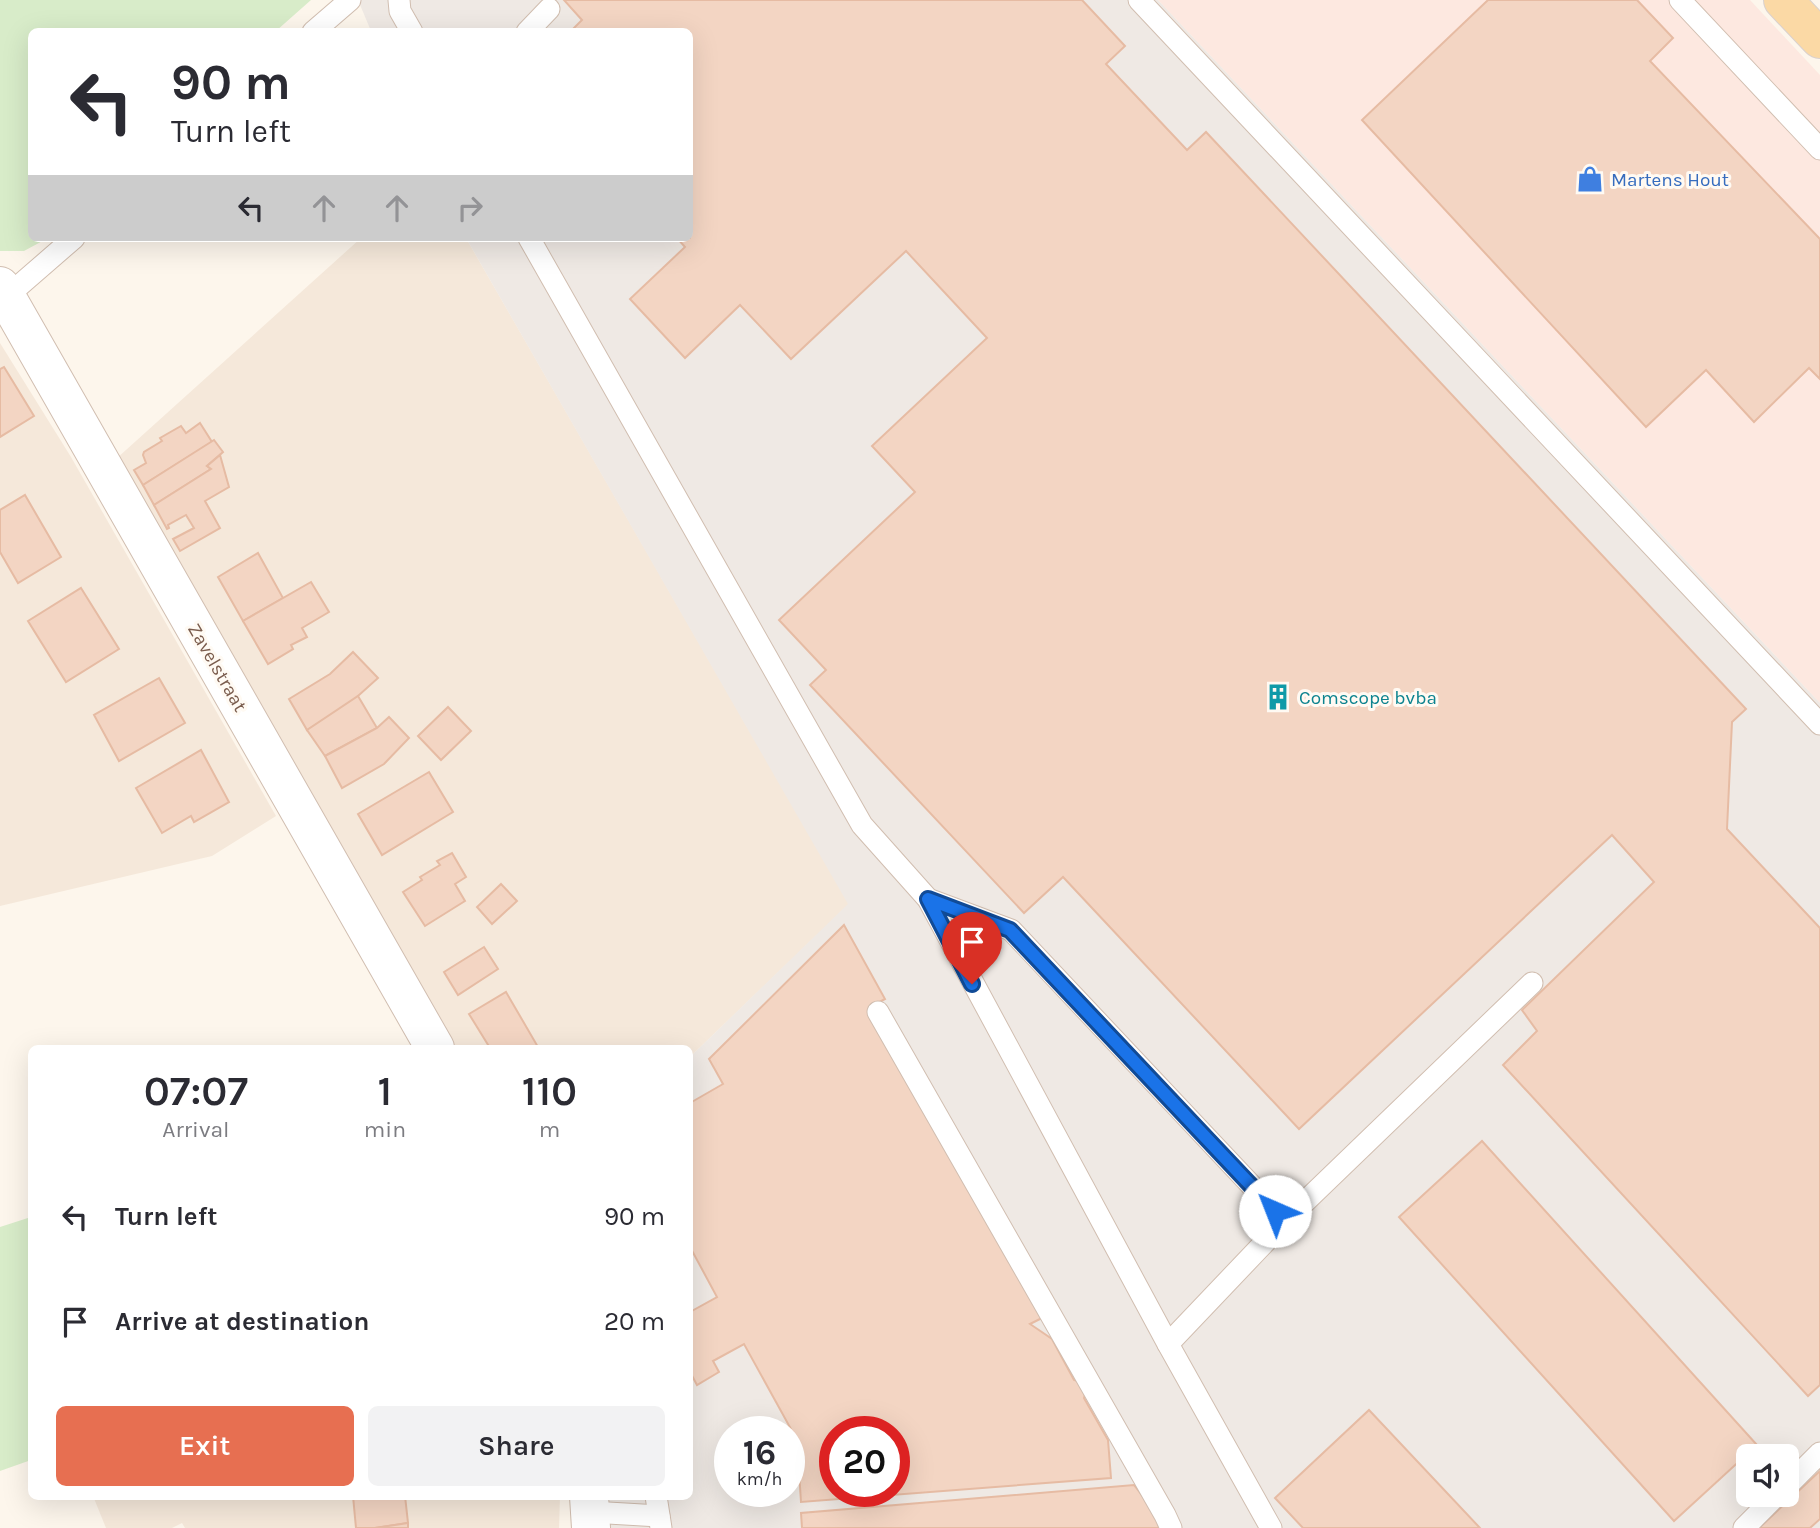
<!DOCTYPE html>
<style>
:root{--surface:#fff;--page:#f2f2f3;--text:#2b2b33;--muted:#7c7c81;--accent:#e76f51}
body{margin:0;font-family:Karla,sans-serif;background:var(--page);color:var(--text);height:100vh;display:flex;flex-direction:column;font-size:26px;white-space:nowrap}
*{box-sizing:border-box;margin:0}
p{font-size:23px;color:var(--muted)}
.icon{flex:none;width:38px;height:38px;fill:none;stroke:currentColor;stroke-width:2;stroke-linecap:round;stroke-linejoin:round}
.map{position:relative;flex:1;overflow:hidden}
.side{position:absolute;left:28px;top:1045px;width:665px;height:455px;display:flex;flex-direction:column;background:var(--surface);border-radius:10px;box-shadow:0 7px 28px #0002}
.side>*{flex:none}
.hud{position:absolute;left:28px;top:28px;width:665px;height:214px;border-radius:10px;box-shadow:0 7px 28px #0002;background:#fff;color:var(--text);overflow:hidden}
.buttons{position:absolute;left:1736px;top:1444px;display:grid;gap:14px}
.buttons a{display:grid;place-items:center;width:63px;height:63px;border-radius:10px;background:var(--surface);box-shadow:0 7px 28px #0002;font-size:35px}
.speed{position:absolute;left:714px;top:1416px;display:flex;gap:14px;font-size:35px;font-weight:700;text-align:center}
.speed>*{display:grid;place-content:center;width:91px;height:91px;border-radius:50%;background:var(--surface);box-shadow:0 7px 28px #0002;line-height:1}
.speed small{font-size:18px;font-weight:400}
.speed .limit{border:10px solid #d22;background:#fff;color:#111}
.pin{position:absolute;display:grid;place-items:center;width:60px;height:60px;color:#fff;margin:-72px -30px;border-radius:50% 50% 50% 0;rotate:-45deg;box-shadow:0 0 7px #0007}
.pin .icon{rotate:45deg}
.me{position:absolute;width:77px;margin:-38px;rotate:316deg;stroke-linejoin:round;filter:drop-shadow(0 0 5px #0008)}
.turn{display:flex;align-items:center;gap:24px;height:147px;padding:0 28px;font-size:32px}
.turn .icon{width:91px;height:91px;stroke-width:2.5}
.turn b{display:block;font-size:49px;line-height:60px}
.lanes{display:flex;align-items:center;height:66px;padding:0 28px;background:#0003;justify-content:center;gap:35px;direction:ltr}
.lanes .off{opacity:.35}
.eta{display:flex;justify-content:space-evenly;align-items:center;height:119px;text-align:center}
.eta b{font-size:42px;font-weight:600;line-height:49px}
.cta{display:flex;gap:14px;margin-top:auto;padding:14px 28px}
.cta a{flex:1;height:80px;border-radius:10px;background:var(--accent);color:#fff;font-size:28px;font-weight:600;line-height:80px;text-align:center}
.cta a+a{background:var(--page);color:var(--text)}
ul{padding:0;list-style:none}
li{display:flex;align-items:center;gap:21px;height:105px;padding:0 28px}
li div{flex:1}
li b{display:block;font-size:26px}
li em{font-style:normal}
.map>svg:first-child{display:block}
.residential{fill:#f5e8da}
.commercial{fill:#fde8e0}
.industrial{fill:#efe9e4;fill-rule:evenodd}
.green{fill:#d8ecc9}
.building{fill:#f3d5c3;stroke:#e6bba3;stroke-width:2;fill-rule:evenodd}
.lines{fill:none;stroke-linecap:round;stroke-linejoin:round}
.lane-casing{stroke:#d1beb0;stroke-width:23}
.street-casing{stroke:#d1beb0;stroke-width:40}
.primary-casing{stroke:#dad1cd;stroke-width:40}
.lane{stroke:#fff;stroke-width:21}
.street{stroke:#fff;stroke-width:38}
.primary{stroke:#fbd9a5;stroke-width:38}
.route-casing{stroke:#114b97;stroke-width:18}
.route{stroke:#1a73e8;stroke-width:12}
.labels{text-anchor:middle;stroke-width:6;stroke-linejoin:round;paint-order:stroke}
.shop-label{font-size:19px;fill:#366cbe;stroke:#fffaf3;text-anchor:start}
.street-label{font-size:19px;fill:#7a5c4d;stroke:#fffaf3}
.culture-label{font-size:19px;fill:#0d838f;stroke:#fffaf3;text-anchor:start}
</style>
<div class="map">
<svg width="1820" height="1528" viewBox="0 0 1820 1528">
<rect width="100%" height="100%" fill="#fdf6ec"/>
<g class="residential">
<path d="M361,238H466L849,904L690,1057V1048H454L116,459Z"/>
<path d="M0,343L71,457L276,816L212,856L0,906Z"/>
<path d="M93,1496H560L559,1528H185L182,1523L172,1528H106Z"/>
</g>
<path class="commercial" d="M1158,0H1750L1820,75V703Z"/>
<path class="industrial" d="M358,0H1158L1820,703V1528H591L589,1496H690V1057L848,904L466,238H690V32L371,31ZM730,1432H789V1491H730ZM835,1432H894V1491H835ZM1748,1456H1787V1494H1748Z"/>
<g class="green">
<path d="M0,0H311L276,31L32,32V238H48L24,251H0Z"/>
<path d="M31,1217V1460L0,1471V1227Z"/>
</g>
<g class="building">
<path d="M564,0H1082L1125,46L1106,64L1187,150L1206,132L1746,709L1732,722L1727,829L1820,928V1385L1808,1396L1503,1065L1537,1031L1522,1010L1654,882L1612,835L1299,1129L1063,877L1024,913L810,685L826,670L779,620L915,492L872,446L987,338L906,251L791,359L740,305L685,358L630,299L685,247L677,238H690V32H570L582,20Z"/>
<path d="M1488,0H1637L1673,38L1650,61L1820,239V379L1809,368L1754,422L1706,370L1646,427L1362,120Z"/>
<path d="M4,367L34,416L0,437V369Z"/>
<path d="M200,423L212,442L143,485L134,470L146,463L143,455L144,452L162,441L160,438L181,426L186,433Z"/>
<path d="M214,440L223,452L207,466L211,469L154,505L143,485Z"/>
<path d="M220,455L229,487L205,501L220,528L180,551L173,539L194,528L186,515L168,525L169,528L167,529L154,505L211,469L207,466Z"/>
<path d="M25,495L61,557L18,583L0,552V510Z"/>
<path d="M258,553L283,598L243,621L218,577Z"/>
<path d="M311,582L329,612L302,628L307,637L291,645L293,649L268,664L243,621Z"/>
<path d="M81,588L119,649L66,682L28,621Z"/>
<path d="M353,652L378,678L348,705L307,730L289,699L330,674Z"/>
<path d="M159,678L185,723L119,761L94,715Z"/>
<path d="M358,696L377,728L325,756L307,730Z"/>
<path d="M448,707L471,731L441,760L418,736Z"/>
<path d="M389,717L409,738L384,764L342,788L325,756L377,728Z"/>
<path d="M201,750L229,802L194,822L191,816L162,833L136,788Z"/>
<path d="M429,772L453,812L382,855L358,814Z"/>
<path d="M452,853L466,877L455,884L465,901L425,926L403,892L422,880L420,877L440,865L437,861Z"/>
<path d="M501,884L517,901L492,924L477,907Z"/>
<path d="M844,925L885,999L870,1007L1044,1317L1030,1324L1052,1339L1074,1380L1081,1382L1086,1391L1084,1398L1108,1440L1111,1478L801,1502L797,1440L744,1344L713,1361L719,1372L697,1385L690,1372V1312L717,1297L690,1247V1103L723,1084L709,1059ZM835,1432H894V1491H835Z"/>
<path d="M484,947L498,969L458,995L444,972Z"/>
<path d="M506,992L538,1047L537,1048H490L469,1014Z"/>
<path d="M1482,1141L1757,1445L1674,1521L1399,1217Z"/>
<path d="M1369,1410L1480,1528H1303L1275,1498Z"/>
<path d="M1820,1471V1519L1810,1528H1759Z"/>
<path d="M1134,1485L1158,1516L1159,1528H802L801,1513Z"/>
<path d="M353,1496H405L408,1523L375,1528H356Z"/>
<path d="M408,1523V1528H375Z"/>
</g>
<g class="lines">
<g class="lane-casing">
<g id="lane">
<path d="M399,0L400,11L412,32"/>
<path d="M1139,0L1820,724"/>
<path d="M1680,0L1820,149"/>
<path d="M313,32L350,0"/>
<path d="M527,32L549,9"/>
<path d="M529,238L862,825L928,899L1168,1344L1271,1528"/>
<path d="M6,297L74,238"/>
<path d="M928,899L1011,930L1285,1221"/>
<path d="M878,1012L1165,1515L1171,1528"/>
<path d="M1168,1344L1285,1221L1532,983"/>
<path d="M1787,1486L1820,1453"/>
<path d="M656,1496L661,1528"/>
<path d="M591,1512L659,1516"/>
<path d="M1744,1528L1778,1494"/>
</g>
</g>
<g class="street-casing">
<g id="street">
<path d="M0,286L435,1048"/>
<path d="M589,1496L591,1528"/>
</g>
</g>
<g class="primary-casing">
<path id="primary" d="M1783,0L1820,39"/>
</g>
<use href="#lane" class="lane"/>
<use href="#street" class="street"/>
<use href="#primary" class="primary"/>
</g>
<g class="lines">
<g class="route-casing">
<path id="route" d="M972,984L928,899L1010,930L1275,1211"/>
</g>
<use href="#route" class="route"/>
</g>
<defs>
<g id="shop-bare" transform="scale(2.1)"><path d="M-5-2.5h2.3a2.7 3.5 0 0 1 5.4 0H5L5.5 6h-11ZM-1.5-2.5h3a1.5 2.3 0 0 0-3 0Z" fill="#3f7fe0" stroke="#fffaf3" stroke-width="2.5" paint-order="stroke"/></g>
<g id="building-bare" transform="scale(2.1)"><path d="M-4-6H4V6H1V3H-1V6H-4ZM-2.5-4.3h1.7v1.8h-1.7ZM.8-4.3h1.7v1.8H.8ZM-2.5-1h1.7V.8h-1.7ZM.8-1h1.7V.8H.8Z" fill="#0f9aa8" stroke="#fffaf3" stroke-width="2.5" paint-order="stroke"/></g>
</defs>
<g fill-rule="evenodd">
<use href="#shop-bare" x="1590" y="179"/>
<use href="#building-bare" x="1278" y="697"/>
</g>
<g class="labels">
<g class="shop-label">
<text x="1611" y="186">Martens Hout</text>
</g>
<g class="street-label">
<text transform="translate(218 667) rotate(60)" y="7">Zavelstraat</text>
</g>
<g class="culture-label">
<text x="1299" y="704">Comscope bvba</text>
</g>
</g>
</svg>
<div class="buttons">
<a><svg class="icon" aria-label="sound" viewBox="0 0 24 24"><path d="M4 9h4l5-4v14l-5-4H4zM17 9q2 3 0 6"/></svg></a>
</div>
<div class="speed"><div>16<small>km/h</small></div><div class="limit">20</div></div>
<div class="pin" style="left:972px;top:984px;background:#d93025"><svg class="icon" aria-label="arrive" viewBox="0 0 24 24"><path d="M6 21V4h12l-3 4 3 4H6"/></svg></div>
<svg class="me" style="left:1275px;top:1211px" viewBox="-20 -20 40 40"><circle r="19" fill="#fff"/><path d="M0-13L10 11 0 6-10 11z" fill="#1a73e8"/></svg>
<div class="hud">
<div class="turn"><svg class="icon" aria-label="left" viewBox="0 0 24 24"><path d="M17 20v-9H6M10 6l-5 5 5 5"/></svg><div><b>90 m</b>Turn left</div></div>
<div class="lanes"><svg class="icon" aria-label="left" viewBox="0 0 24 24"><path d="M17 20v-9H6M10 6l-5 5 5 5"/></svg><svg class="icon off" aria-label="ahead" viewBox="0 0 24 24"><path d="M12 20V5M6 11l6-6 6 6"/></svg><svg class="icon off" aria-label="ahead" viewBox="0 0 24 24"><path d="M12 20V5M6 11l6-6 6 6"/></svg><svg class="icon off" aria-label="right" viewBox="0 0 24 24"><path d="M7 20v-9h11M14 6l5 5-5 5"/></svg></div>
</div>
<section class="side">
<div class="eta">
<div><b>07:07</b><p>Arrival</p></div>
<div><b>1</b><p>min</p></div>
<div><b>110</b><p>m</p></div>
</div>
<ul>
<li><svg class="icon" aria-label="left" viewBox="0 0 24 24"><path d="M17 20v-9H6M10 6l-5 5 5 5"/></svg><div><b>Turn left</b></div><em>90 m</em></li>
<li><svg class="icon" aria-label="arrive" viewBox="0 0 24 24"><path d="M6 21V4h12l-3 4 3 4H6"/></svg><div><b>Arrive at destination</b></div><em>20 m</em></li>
</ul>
<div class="cta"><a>Exit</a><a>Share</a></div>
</section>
</div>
